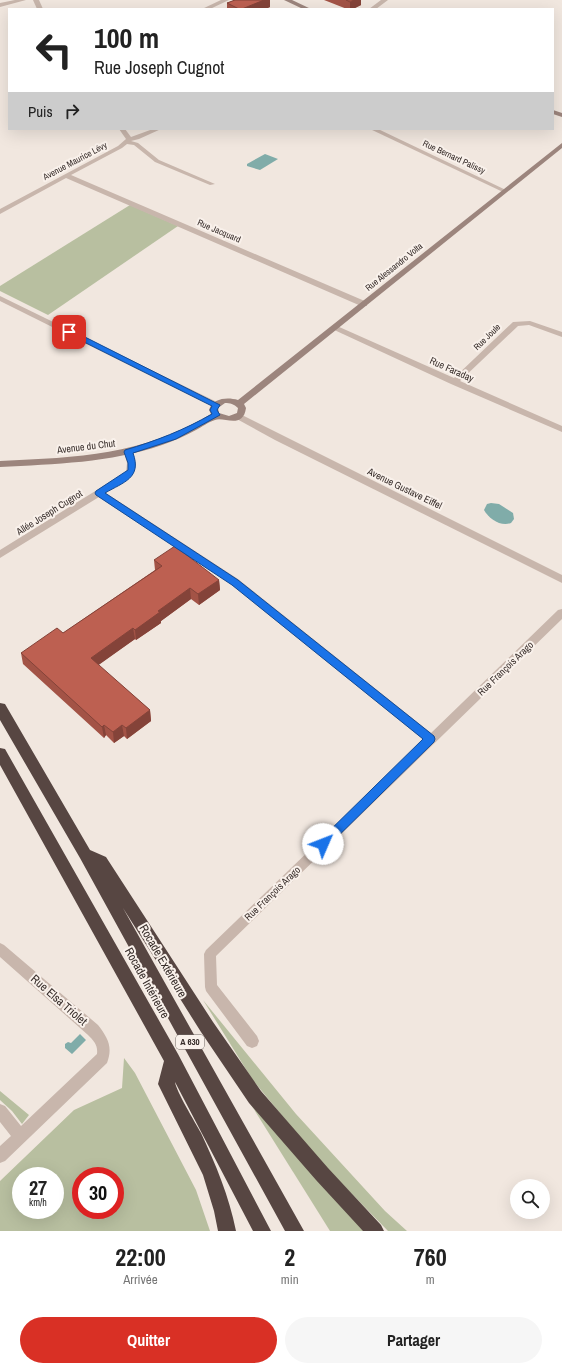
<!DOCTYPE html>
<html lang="fr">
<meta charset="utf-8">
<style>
:root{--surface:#fff;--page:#f6f6f6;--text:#222;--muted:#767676;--accent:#d93025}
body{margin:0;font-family:"Archivo Narrow",sans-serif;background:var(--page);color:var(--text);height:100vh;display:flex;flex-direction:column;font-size:15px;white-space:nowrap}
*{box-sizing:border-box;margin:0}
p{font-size:13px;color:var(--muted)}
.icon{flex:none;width:22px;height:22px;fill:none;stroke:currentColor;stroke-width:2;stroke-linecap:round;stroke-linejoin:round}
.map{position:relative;height:1231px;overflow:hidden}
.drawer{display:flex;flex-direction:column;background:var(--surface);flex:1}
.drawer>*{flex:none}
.banner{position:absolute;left:8px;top:8px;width:546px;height:122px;border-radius:0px;box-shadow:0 4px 16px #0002;background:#fff;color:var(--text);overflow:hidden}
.controls{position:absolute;left:510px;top:1179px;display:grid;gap:8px}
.controls a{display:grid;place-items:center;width:40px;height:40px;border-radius:50%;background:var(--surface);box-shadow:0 4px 16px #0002;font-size:20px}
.speed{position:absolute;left:12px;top:1167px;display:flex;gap:8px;font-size:20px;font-weight:700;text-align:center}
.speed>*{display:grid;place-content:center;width:52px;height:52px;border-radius:50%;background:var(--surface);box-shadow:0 4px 16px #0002;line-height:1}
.speed small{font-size:10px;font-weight:400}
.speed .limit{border:6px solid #d22;background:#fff;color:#111}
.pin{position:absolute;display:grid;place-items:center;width:34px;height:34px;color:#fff;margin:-17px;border-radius:8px;box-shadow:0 2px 6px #0006}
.me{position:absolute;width:44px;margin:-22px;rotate:46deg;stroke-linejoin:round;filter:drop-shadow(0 0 3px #0008)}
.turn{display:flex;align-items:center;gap:14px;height:84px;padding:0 20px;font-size:18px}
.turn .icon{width:52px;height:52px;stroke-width:2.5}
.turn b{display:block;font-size:28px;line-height:34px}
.then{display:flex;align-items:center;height:38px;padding:0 20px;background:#0003;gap:8px;font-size:15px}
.eta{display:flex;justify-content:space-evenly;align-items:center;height:68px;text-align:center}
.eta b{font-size:24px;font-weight:800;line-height:28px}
.cta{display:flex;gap:8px;margin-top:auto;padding:8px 20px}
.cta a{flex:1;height:46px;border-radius:24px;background:var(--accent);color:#fff;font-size:16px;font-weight:800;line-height:46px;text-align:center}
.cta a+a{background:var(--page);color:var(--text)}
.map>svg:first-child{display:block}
.green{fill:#b8bfa0;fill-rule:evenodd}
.water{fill:#80aca9}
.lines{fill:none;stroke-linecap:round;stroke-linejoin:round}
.street{fill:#c8b6ac;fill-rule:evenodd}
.secondary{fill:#9c857d;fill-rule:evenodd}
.highway{fill:#574642;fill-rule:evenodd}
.wall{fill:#a35346}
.shaded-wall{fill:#844339}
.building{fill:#bd6051;stroke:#844339}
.route{fill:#1a73e8;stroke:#114b97}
.labels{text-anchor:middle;stroke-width:4;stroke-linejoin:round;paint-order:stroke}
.far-street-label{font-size:9px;fill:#372d2a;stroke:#f9f1eb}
.shield{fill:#f9f1eb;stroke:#716864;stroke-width:1}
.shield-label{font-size:9px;font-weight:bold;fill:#372d2a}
.street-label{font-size:10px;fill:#372d2a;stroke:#f9f1eb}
.near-street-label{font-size:12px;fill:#372d2a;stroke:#f9f1eb}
</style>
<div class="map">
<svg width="562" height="1231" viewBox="0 0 562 1231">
<rect width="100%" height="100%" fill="#f1e7df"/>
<g class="green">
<path d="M130,205L178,226L48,315L0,291V286Z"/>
<path d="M203,1000L296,1114L385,1211L407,1231H388L316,1157L252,1079Z"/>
<path d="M124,1058L135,1073L196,1190L210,1231H0V1181L74,1110L122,1088ZM21,1176H55V1210H21ZM81,1176H115V1210H81Z"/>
<path d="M0,1091L29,1115L22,1124L12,1111L0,1100Z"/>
<path d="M250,1103L364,1231H330Z"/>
</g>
<g class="water">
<path d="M265,154L278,159L260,170L247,166V164Z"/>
<path d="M491,503L499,504L513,513L514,519L511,523C501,527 489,519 484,510L487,504Z"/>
<path d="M80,1034L86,1040L72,1054L65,1048V1044L68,1042L71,1043Z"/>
</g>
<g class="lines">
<g class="street">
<path d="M15,0H26L0,7V3Z"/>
<path d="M33,0H39L43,9H37Z"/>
<path d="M221,0H229L210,9H202Z"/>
<path d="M381,0H388L376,9H369Z"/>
<path d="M119,129H125L131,137L153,129H161L139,139L131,141L138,143L159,160L215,184L210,185L155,162L134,145L127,144L122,148L71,175L367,302V306H361L66,178L0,214V209L118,146L126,139Z"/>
<path d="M370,129H378L508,191L503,192Z"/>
<path d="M0,296L219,403L220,405L216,408L213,407L0,301Z"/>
<path d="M530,321L562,332V337L529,325L518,326L460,381L562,426V432L451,384L330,328L334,326H337L454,378L513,322Z"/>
<path d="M238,413L562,575V583L275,440L235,418L234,416Z"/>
<path d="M128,449L131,450C145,475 124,481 106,493L238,579L431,733L558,610L562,609V619L216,956L217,985L257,1036L259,1041L257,1046L252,1048L247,1046L206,991L205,987L204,954L206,950L424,740L232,585L99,497L0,558V550L126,472L127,463L124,452Z"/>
<path d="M0,943L4,945L98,1025C108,1038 113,1047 107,1063L5,1161L0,1163V1146L11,1136L0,1122V1104L5,1106L21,1126L97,1054C98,1045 94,1041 88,1035L0,957Z"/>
</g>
<g class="secondary">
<path d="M284,0H292L311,9H303Z"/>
<path d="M553,110L562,113V117L553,114Z"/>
<path d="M562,143V148L244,404L246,408C243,430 223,416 215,420C208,422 202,427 196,430C185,436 174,441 162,445C110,463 55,464 0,467V461C80,457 140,456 211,414L209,410C213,398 227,397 238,400ZM225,403C230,403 234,404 238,408L237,413L229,416L219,413L218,408Z"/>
</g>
<g class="highway">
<path d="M0,703L5,704L90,850L106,857L213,1022L261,1091L328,1168L381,1225L384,1231H363L316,1180L249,1103L201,1032L123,908L304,1231H285L80,858L0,720Z"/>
<path d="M0,748L5,749L178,1054L271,1231H253L175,1082C176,1091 195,1122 201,1133C216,1165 229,1196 236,1231H218L214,1211L203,1175L158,1084L164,1061L0,765Z"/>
</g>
</g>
<g class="wall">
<path d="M235,0H270V7L265,9H227V3Z"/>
<path d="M324,0H361V5L353,9H347Z"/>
<path d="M154,560L219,580L220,590L199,605L191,599L161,621V623L136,640L135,639L98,665L150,710L151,721L127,739L124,736L114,743L106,735L104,738L23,664L21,653L63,633L155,570Z"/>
</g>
<g class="shaded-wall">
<path d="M264,0H270V7L265,9H242Z"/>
<path d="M354,0H361V5L353,9H350V2Z"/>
<path d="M219,580L220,590L199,605L198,594Z"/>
<path d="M190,588L191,599L161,621V623L136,640L135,630L158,611Z"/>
<path d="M133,628L135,639L93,669L91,658Z"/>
<path d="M150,710L151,721L127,739L126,728Z"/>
<path d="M104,725L106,735L104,738L102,727Z"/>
<path d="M122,725L124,736L114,743L113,732Z"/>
</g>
<g class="building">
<path d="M235,0H264L242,9H239L227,3Z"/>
<path d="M346,0H354L350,2Z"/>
<path d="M175,546L219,580L198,594L190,588L158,611L160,612L135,630L133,628L91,658L150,710L126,728L122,725L113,732L104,725L102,727L21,653L57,628L63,633L162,566L154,560Z"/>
</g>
<path class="route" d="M66,330H71L220,405L217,410L220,415L176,439L133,453C142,478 124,482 105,493L238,580L434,736L435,739L434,742L327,847L323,848L320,847L318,844L320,840L423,739L232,585L96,495L95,493L96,491L128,470V463L124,452L125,450C156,441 184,430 212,414L210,410L212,406L66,333Z"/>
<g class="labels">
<g class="far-street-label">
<text transform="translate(454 157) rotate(25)" y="3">Rue Bernard Palissy</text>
<text transform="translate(75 161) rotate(-28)" y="3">Avenue Maurice Lévy</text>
<text transform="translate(219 231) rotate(23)" y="3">Rue Jacquard</text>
<text transform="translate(394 267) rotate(-39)" y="3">Rue Alessandro Volta</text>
<text transform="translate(487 337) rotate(-44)" y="3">Rue Joule</text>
</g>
<rect class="shield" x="176" y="1035" width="28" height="14" rx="3"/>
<g class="shield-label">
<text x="190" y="1045">A 630</text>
</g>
<g class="street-label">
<text transform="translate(452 369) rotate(24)" y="4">Rue Faraday</text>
<text transform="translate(86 446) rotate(-7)" y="4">Avenue du Chut</text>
<text transform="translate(405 488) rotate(26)" y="4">Avenue Gustave Eiffel</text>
<text transform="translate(49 512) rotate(-32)" y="4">Allée Joseph Cugnot</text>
<text transform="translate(505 668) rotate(-44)" y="4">Rue François Arago</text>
<text transform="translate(272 893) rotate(-44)" y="4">Rue François Arago</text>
</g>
<g class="near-street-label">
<text transform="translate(163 961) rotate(60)" y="4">Rocade Extérieure</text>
<text transform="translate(147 983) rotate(61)" y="4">Rocade Intérieure</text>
<text transform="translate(59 1000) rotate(41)" y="4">Rue Elsa Triolet</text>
</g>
</g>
</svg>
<div class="controls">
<a><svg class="icon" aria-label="search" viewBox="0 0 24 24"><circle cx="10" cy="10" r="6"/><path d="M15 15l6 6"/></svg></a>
</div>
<div class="speed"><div>27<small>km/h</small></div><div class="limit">30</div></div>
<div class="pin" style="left:69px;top:332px;background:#d93025"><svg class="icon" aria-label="arrive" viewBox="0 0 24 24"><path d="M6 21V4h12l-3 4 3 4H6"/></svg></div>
<svg class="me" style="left:323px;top:844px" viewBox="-20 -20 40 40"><circle r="19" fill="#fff"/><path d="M0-13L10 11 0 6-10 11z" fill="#1a73e8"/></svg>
<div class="banner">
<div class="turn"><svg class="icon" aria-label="left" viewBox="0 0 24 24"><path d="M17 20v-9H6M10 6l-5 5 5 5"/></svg><div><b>100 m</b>Rue Joseph Cugnot</div></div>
<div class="then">Puis<svg class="icon" aria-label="right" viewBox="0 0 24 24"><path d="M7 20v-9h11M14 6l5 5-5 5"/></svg></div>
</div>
</div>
<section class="drawer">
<div class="eta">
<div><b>22:00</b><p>Arrivée</p></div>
<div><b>2</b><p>min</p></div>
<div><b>760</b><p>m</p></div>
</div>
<div class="cta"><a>Quitter</a><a>Partager</a></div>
</section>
